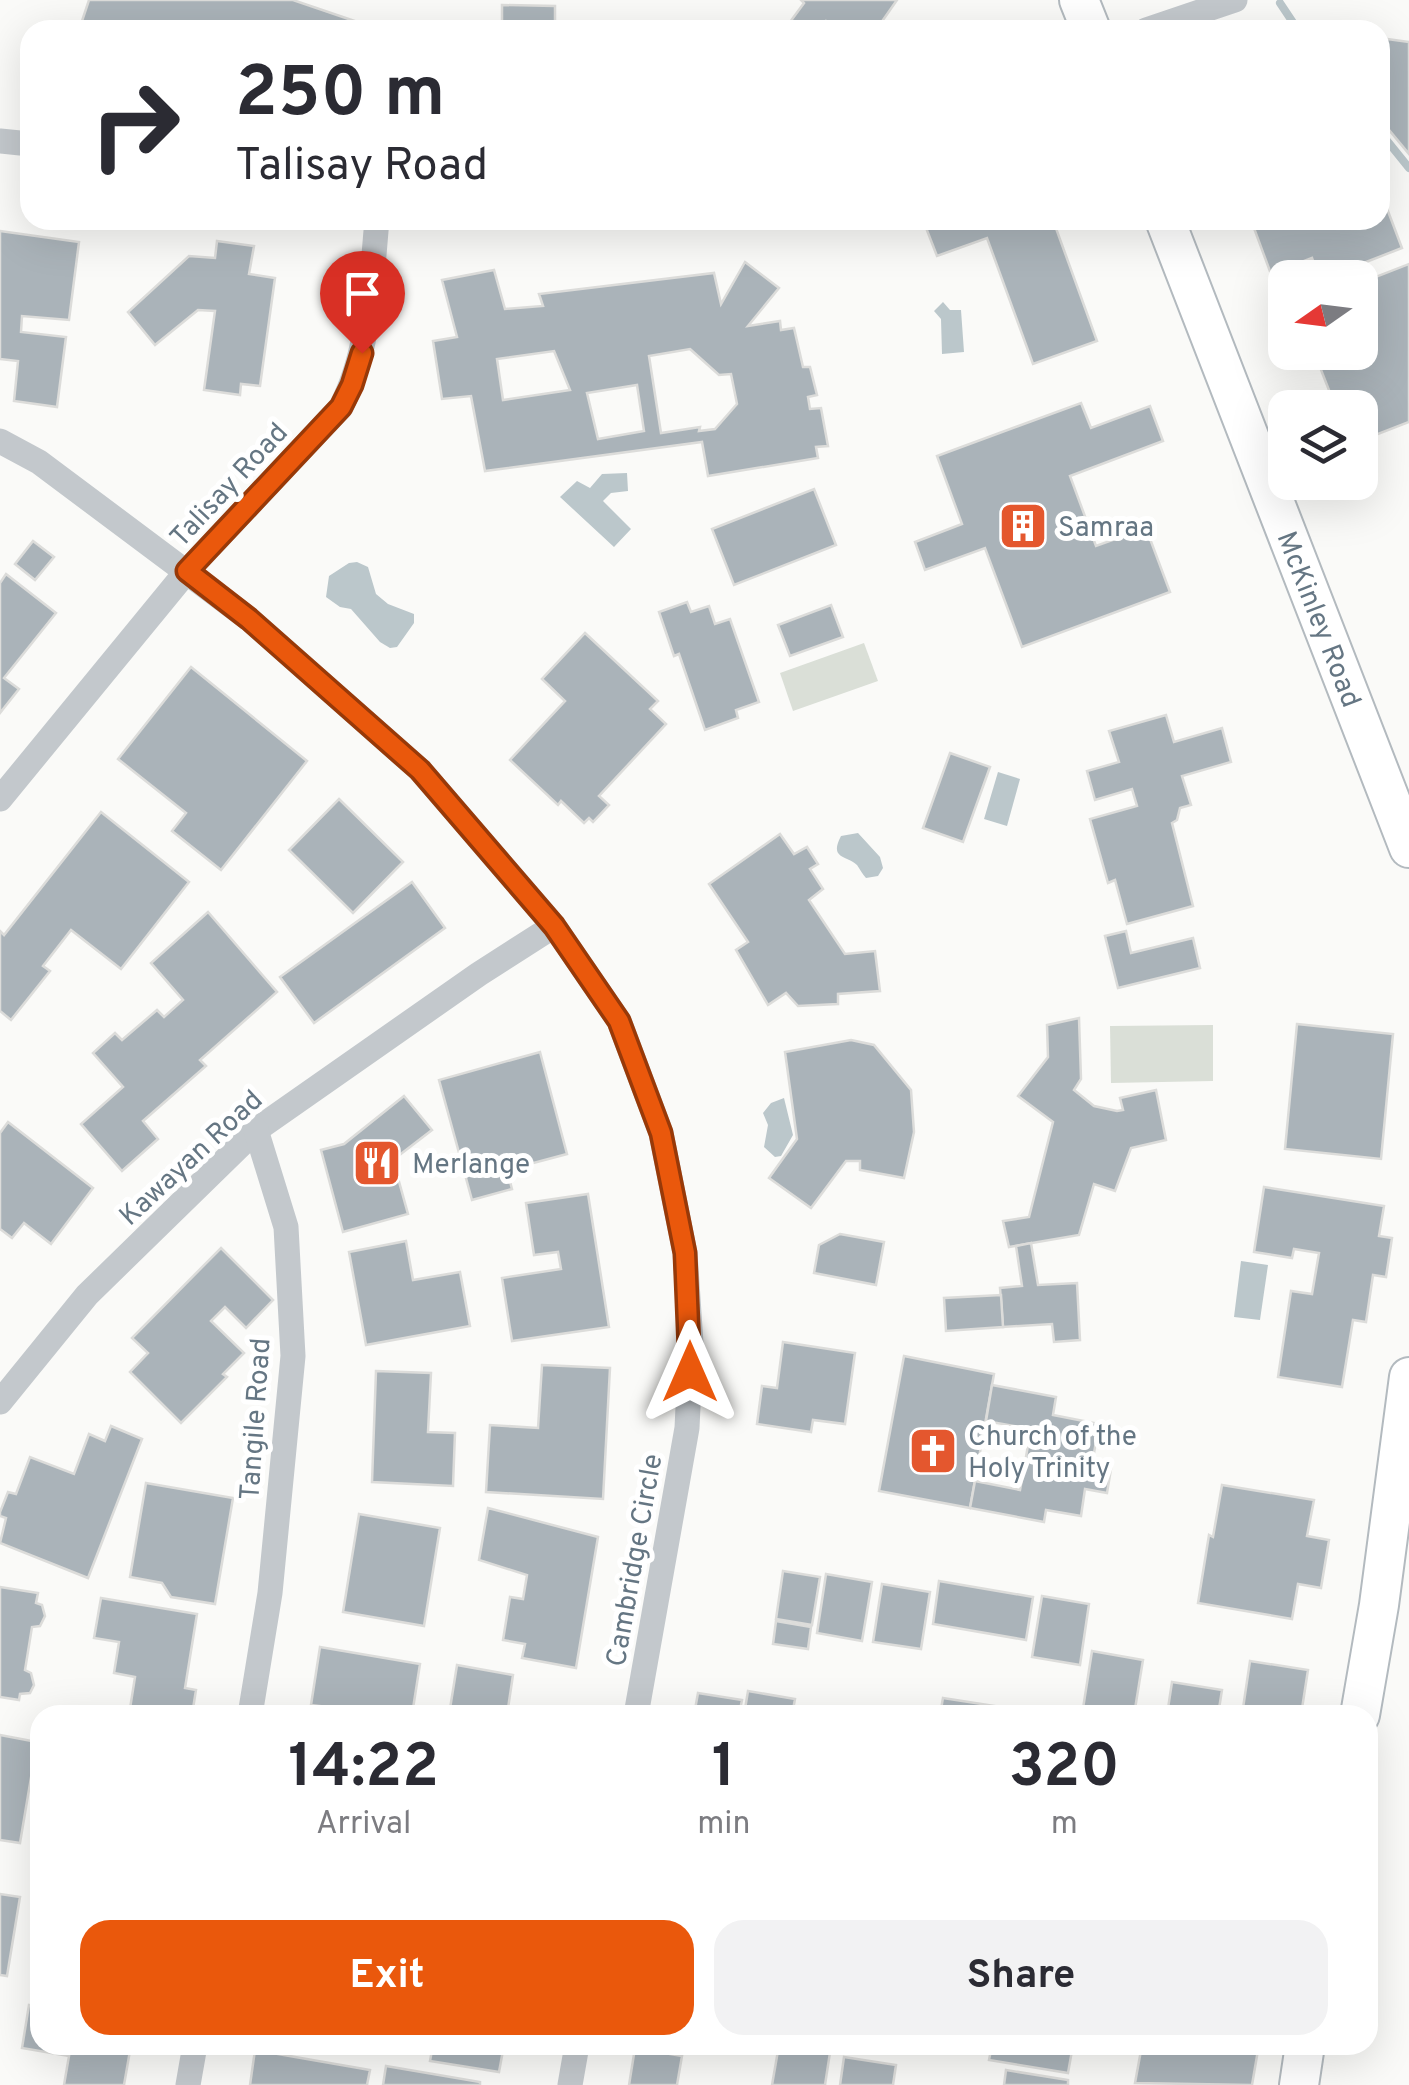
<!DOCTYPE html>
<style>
:root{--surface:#fff;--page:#f2f2f3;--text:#2b2b33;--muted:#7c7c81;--accent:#ea580c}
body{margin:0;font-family:Overpass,sans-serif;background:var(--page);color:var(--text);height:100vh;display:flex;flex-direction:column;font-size:38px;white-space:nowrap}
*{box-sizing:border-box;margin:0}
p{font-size:32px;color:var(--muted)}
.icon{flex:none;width:55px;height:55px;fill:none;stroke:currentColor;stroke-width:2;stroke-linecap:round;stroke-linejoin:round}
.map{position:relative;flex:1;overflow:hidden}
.sheet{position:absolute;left:30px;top:1705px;width:1348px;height:350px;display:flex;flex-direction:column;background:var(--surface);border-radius:30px;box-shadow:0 10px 40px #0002}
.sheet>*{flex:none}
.top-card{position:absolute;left:20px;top:20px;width:1370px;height:210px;border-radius:30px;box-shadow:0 10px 40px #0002;background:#fff;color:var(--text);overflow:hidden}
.needle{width:65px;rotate:256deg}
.controls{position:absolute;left:1268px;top:260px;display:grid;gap:20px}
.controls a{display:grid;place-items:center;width:110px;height:110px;border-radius:20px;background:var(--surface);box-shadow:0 10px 40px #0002;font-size:50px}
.pin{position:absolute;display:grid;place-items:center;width:85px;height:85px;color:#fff;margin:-102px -42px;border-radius:50% 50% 50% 0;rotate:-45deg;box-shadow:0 0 10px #0007}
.pin .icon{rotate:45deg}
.me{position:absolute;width:110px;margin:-55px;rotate:0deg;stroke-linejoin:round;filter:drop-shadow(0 0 8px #0008)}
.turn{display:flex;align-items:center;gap:35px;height:210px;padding:0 50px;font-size:45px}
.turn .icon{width:130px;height:130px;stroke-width:2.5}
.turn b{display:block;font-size:70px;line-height:85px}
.eta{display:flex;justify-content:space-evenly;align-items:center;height:170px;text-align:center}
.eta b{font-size:60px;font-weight:700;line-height:70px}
.action{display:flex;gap:20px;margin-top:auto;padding:20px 50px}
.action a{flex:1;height:115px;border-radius:30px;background:var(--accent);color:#fff;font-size:40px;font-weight:700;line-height:115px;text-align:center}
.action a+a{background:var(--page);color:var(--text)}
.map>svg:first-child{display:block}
.green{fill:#dadfd7}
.water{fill:#bbc7cb}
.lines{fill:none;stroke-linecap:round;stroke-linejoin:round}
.stream{stroke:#bbc7cb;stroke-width:8}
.building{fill:#aab3b9;stroke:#dcdcda;stroke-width:2.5;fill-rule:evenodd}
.secondary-casing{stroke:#b3babf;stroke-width:42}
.street{stroke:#c3c8cc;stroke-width:25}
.secondary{stroke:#fff;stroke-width:38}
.route-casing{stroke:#983908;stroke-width:25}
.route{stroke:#ea580c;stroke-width:18}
.labels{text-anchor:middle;stroke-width:10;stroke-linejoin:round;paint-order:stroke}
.street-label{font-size:28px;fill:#657683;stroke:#fff}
.poi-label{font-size:28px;fill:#657683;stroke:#fff;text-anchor:start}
</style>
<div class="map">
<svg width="1409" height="2085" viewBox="0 0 1409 2085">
<rect width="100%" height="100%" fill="#fafaf8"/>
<g class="green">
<path d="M864,643L878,681L793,711L780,673Z"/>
<path d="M1213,1025V1081L1111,1083L1110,1026Z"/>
</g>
<g class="water">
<path d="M943,302L950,310H961L964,352L942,354L941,319L934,311Z"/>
<path d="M627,473L628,491L611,493L603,501L631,529L614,547L560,497L577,481L590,488L602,474Z"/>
<path d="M349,563L357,562L368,567L376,594L388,604L414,614V623L397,647L390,648L380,642L351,609L340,607L326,597L329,576Z"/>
<path d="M998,772L1020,779L1007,826L984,819Z"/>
<path d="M858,833L880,857L883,868L878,876L866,878C862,874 860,869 857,865C846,855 829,859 841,836Z"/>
<path d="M784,1098L793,1135L781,1156L775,1157L764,1147L768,1125L763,1113L771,1103Z"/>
<path d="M1241,1261L1268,1265L1260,1320L1234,1317Z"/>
</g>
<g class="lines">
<g class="stream">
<path d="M1280,3L1298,30"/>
<path d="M1380,132L1409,168"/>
</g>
</g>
<g class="building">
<path d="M89,0H293L381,30H79Z"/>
<path d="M801,0H897L876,30H838L826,21L819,30H799L790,22L804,3Z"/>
<path d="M502,5L555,6V30H502Z"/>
<path d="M1380,38L1409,42V154L1380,119Z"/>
<path d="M1380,190L1402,248L1325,278H1319L1312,258L1271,274L1251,220H1380Z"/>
<path d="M923,220H1053L1097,341L1033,364L987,238L937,256Z"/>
<path d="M0,231L79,242L69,320L22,316L21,332L66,337L57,407L14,401L18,361L0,359Z"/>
<path d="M217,241L254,246L249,274L275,278L260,386L241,384L240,395L204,390L215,311L198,310L155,345L128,312L189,256L215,258Z"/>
<path d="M745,262L779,288L748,326L780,321L781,330L794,328L803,367H810L817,395L808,397L810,409L821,408L828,446L816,447L818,458L708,476L702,442L485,471L471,396L442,399L433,341L457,337L442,280L494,270L505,309L543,306L539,294L714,273L721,304ZM690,349L719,375L731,374L737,404L715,429L699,431L700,427L661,433L649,356ZM554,351L570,390L503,400L497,359ZM637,385L644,431L598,439L587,393Z"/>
<path d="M1409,264V422L1360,441V408H1336L1314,352H1360V283Z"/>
<path d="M1081,403L1091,428L1150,406L1163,441L1070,476L1096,546L1146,528L1170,592L1022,647L985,548L925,570L915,542L962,524L937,456Z"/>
<path d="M814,489L836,545L734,585L712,529Z"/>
<path d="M33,541L54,557L35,580L15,564Z"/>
<path d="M6,574L56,613L4,678L19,689L0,713V583Z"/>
<path d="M687,602L691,612L709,606L715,624L730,619L759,702L736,710L738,718L705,730L679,654L674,656L659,612Z"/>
<path d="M831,605L843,637L790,656L778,625Z"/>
<path d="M585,633L658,701L650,709L666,724L599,796L609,805L593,822L589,818L584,823L561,801L558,805L510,760L565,701L542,679Z"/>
<path d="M191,667L307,761L221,870L172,831L186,813L118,759Z"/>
<path d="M1166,715L1174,742L1222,728L1231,762L1182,776L1191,805L1180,808L1177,820L1172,823L1193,906L1127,924L1115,880L1108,883L1090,819L1137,806L1132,789L1095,800L1087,771L1119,762L1109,731Z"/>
<path d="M950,753L990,767L963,842L923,828Z"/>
<path d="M339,799L403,862L353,913L289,850Z"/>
<path d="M101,812L189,882L121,969L71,930L43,966L50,971L11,1020L0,1011V931L4,935Z"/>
<path d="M780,834L794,854L807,847L818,864L810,869L823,889L809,900L845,954L875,951L880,991L838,994V1004L798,1006L786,993L768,1005L736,950L748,942L709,884Z"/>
<path d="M412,882L445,928L314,1023L280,977Z"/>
<path d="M208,912L277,992L200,1060L206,1066L143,1121L158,1139L122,1171L81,1124L123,1087L93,1053L115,1033L122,1040L157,1010L164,1017L183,1000L151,963Z"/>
<path d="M1126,931L1131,953L1193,938L1200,968L1118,988L1105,936Z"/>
<path d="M1079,1018L1081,1079L1074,1090L1094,1106L1117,1111L1123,1110L1120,1098L1156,1090L1166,1140L1131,1148L1115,1191L1094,1184L1079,1235L1009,1247L1003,1221L1029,1217L1053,1122L1018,1096L1048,1057L1047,1025Z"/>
<path d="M1297,1024L1393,1034L1381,1159L1285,1149Z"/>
<path d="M851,1040L874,1045L911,1090L914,1132L904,1178L860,1170V1161H846L811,1208L769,1178L797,1139L785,1052Z"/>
<path d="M540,1052L567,1154L507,1170L512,1189L472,1200L439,1080Z"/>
<path d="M404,1096L432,1130L393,1160L408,1214L343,1232L321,1150L344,1144Z"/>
<path d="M8,1122L93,1188L51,1244L24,1223L12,1238L0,1229V1133Z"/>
<path d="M1264,1187L1384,1206L1379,1236L1392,1238L1386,1277L1373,1275L1366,1322L1353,1320L1342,1387L1278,1377L1291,1291L1312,1294L1319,1253L1294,1249L1292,1258L1254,1252Z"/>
<path d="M588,1194L609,1327L512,1341L502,1278L561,1269L558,1252L534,1255L526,1203Z"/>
<path d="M840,1234L884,1242L876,1285L814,1273L819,1245Z"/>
<path d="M406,1241L413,1280L460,1272L470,1326L366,1345L349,1252Z"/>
<path d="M1031,1243L1038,1285L1077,1283L1080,1340L1054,1342L1052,1324L1003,1327L1000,1288L1022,1286L1016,1246Z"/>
<path d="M221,1248L273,1300L246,1328L225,1307L211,1321L244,1353L223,1374L227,1377L181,1423L130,1372L148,1353L132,1338Z"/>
<path d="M1001,1295L1003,1327L946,1331L944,1298Z"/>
<path d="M783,1342L855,1353L845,1424L813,1420L811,1432L757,1424L762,1386L777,1388Z"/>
<path d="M904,1356L994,1374L970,1508L879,1491Z"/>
<path d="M542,1365L610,1368L603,1499L486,1492L490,1425L538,1428Z"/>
<path d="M376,1371L431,1373L428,1432L455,1433L453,1486L372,1482Z"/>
<path d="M992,1385L1056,1397L1053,1415L1099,1424L1093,1459L1112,1463L1107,1493L1085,1489L1081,1516L1046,1510L1044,1522L970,1508L975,1481L1020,1490L1031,1429L986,1421Z"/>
<path d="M111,1426L142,1439L88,1578L0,1543L6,1518L0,1516V1512L8,1492L16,1494L30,1457L74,1474L89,1434L105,1441Z"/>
<path d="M146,1483L233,1498L215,1604L171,1597L162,1583L130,1577Z"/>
<path d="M1222,1485L1314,1500L1307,1536L1329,1540L1321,1588L1298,1584L1292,1619L1198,1603L1209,1535L1213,1537Z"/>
<path d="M488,1508L598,1537L576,1668L522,1658L525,1644L503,1640L510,1597L523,1599L527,1575L479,1560Z"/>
<path d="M359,1514L440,1528L424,1626L343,1612Z"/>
<path d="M783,1571L820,1577L812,1625L776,1619Z"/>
<path d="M826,1574L872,1582L862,1641L817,1633Z"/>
<path d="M939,1581L1033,1597L1026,1640L933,1624Z"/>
<path d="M882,1584L930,1592L921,1649L873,1642Z"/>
<path d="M0,1587L38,1593L36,1603L42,1605L45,1616L40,1626L32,1627L25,1670L31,1673L34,1685L30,1693L20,1694L19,1700L0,1697Z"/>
<path d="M1042,1596L1089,1604L1080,1665L1032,1657Z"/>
<path d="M101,1598L197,1614L185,1688L196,1690L192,1715H129L135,1677L114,1673L119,1642L94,1638Z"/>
<path d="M776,1621L811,1627L808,1649L773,1644Z"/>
<path d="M320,1647L420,1664L412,1715H318L320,1706L311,1705Z"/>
<path d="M1092,1651L1143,1660L1134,1715H1082Z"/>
<path d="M1250,1661L1308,1670L1301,1715H1242Z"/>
<path d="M457,1665L513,1675L507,1715H449Z"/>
<path d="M1172,1682L1222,1690L1218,1715H1167Z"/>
<path d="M748,1691L795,1699L792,1715H744Z"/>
<path d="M698,1693L742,1700L739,1715H694Z"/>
<path d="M943,1698L1001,1707L1000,1715H933L935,1708L941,1709Z"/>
<path d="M0,1735L37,1742L20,1843L0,1840Z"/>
<path d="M0,1894L20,1897L7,1976L0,1975Z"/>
<path d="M29,2005L40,2007V2045H131L124,2085H64L69,2056L22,2048Z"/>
<path d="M433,2045H504L499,2072L430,2061Z"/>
<path d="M779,2045L831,2046L825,2085H772Z"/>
<path d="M992,2045H1073L1068,2073L989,2060Z"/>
<path d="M1142,2045H1233L1258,2050L1252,2085L1135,2083Z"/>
<path d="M635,2048L682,2056L677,2085H629Z"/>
<path d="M255,2050L370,2070L367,2085H250Z"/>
<path d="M844,2057L896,2065L893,2085H840Z"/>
<path d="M386,2066L480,2082V2085H383Z"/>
<path d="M1006,2070L1068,2080V2085H1004Z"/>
</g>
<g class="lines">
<g class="secondary-casing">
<g id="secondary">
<path d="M1079,0L1091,30"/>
<path id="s1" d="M1165,220L1409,848"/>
<path d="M1360,1715L1379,1605L1409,1377"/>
<path d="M1299,2085L1305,2045"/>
</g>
</g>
<g class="street">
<path d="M1146,30L1235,0"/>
<path d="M0,141L30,144"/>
<path d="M0,441L39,462L249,619L420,770L554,926L619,1021L661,1133L685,1253L691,1343L687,1428L636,1715"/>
<path d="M0,799L187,571L341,407C370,350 371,283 377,220"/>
<path d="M0,1402L87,1295L256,1130L479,974L554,926"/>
<path d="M250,1715L270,1593L293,1356L286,1227L256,1130"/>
<path d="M188,2085L195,2045"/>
<path d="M570,2085L577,2045"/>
</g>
<use href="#secondary" class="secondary"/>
</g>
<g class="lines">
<g class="route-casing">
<path id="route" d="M362,353L352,385L341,407L187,571L249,619L420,770L554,926L619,1021L661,1133L685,1253L690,1372"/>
</g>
<use href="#route" class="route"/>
</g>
<defs>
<g id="building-square" transform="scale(2.5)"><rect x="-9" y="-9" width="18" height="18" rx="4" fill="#e4572e" stroke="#fff"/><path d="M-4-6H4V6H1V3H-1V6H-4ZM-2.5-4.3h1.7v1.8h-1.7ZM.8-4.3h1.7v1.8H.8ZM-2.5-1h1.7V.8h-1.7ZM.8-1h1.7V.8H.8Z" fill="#fff"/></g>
<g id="restaurant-square" transform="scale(2.5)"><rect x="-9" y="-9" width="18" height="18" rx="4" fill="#e4572e" stroke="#fff"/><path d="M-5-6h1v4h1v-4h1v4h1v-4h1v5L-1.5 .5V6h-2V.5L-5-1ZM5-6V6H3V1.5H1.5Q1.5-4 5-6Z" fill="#fff"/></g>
<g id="church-square" transform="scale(2.5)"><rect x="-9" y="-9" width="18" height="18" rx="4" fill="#e4572e" stroke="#fff"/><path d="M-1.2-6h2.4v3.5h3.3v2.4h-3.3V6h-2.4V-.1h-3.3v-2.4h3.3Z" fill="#fff"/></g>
</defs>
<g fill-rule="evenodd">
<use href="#building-square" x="1023" y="526"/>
<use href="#restaurant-square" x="377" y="1163"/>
<use href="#church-square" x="933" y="1451"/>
</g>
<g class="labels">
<g class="street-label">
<text transform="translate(228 484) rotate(-47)" y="10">Talisay Road</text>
<text dy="10" stroke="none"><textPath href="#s1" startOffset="428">McKinley Road</textPath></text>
<text transform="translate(190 1157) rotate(-43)" y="10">Kawayan Road</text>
<text transform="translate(254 1419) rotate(-86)" y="10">Tangile Road</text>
<text transform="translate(633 1560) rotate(-80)" y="10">Cambridge Circle</text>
</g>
<g class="poi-label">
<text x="1058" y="536">Samraa</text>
<text x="412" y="1173">Merlange</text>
<text x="968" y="1445">Church of the<tspan x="968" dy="32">Holy Trinity</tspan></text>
</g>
</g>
</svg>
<div class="controls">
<a><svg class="needle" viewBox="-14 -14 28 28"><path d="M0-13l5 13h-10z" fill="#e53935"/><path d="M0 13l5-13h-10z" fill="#7c7c81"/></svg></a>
<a><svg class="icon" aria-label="layers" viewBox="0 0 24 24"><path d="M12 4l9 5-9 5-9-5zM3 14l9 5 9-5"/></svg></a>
</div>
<div class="pin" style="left:362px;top:353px;background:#d93025"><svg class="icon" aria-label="arrive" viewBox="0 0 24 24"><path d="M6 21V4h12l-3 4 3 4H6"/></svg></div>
<svg class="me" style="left:690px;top:1372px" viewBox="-20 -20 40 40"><path d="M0-17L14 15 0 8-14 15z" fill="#ea580c" stroke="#fff" stroke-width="4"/></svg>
<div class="top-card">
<div class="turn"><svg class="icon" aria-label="right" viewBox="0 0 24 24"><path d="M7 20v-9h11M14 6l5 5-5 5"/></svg><div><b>250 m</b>Talisay Road</div></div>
</div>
<section class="sheet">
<div class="eta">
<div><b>14:22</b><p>Arrival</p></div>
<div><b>1</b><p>min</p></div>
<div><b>320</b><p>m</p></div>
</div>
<div class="action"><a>Exit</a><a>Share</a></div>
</section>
</div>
